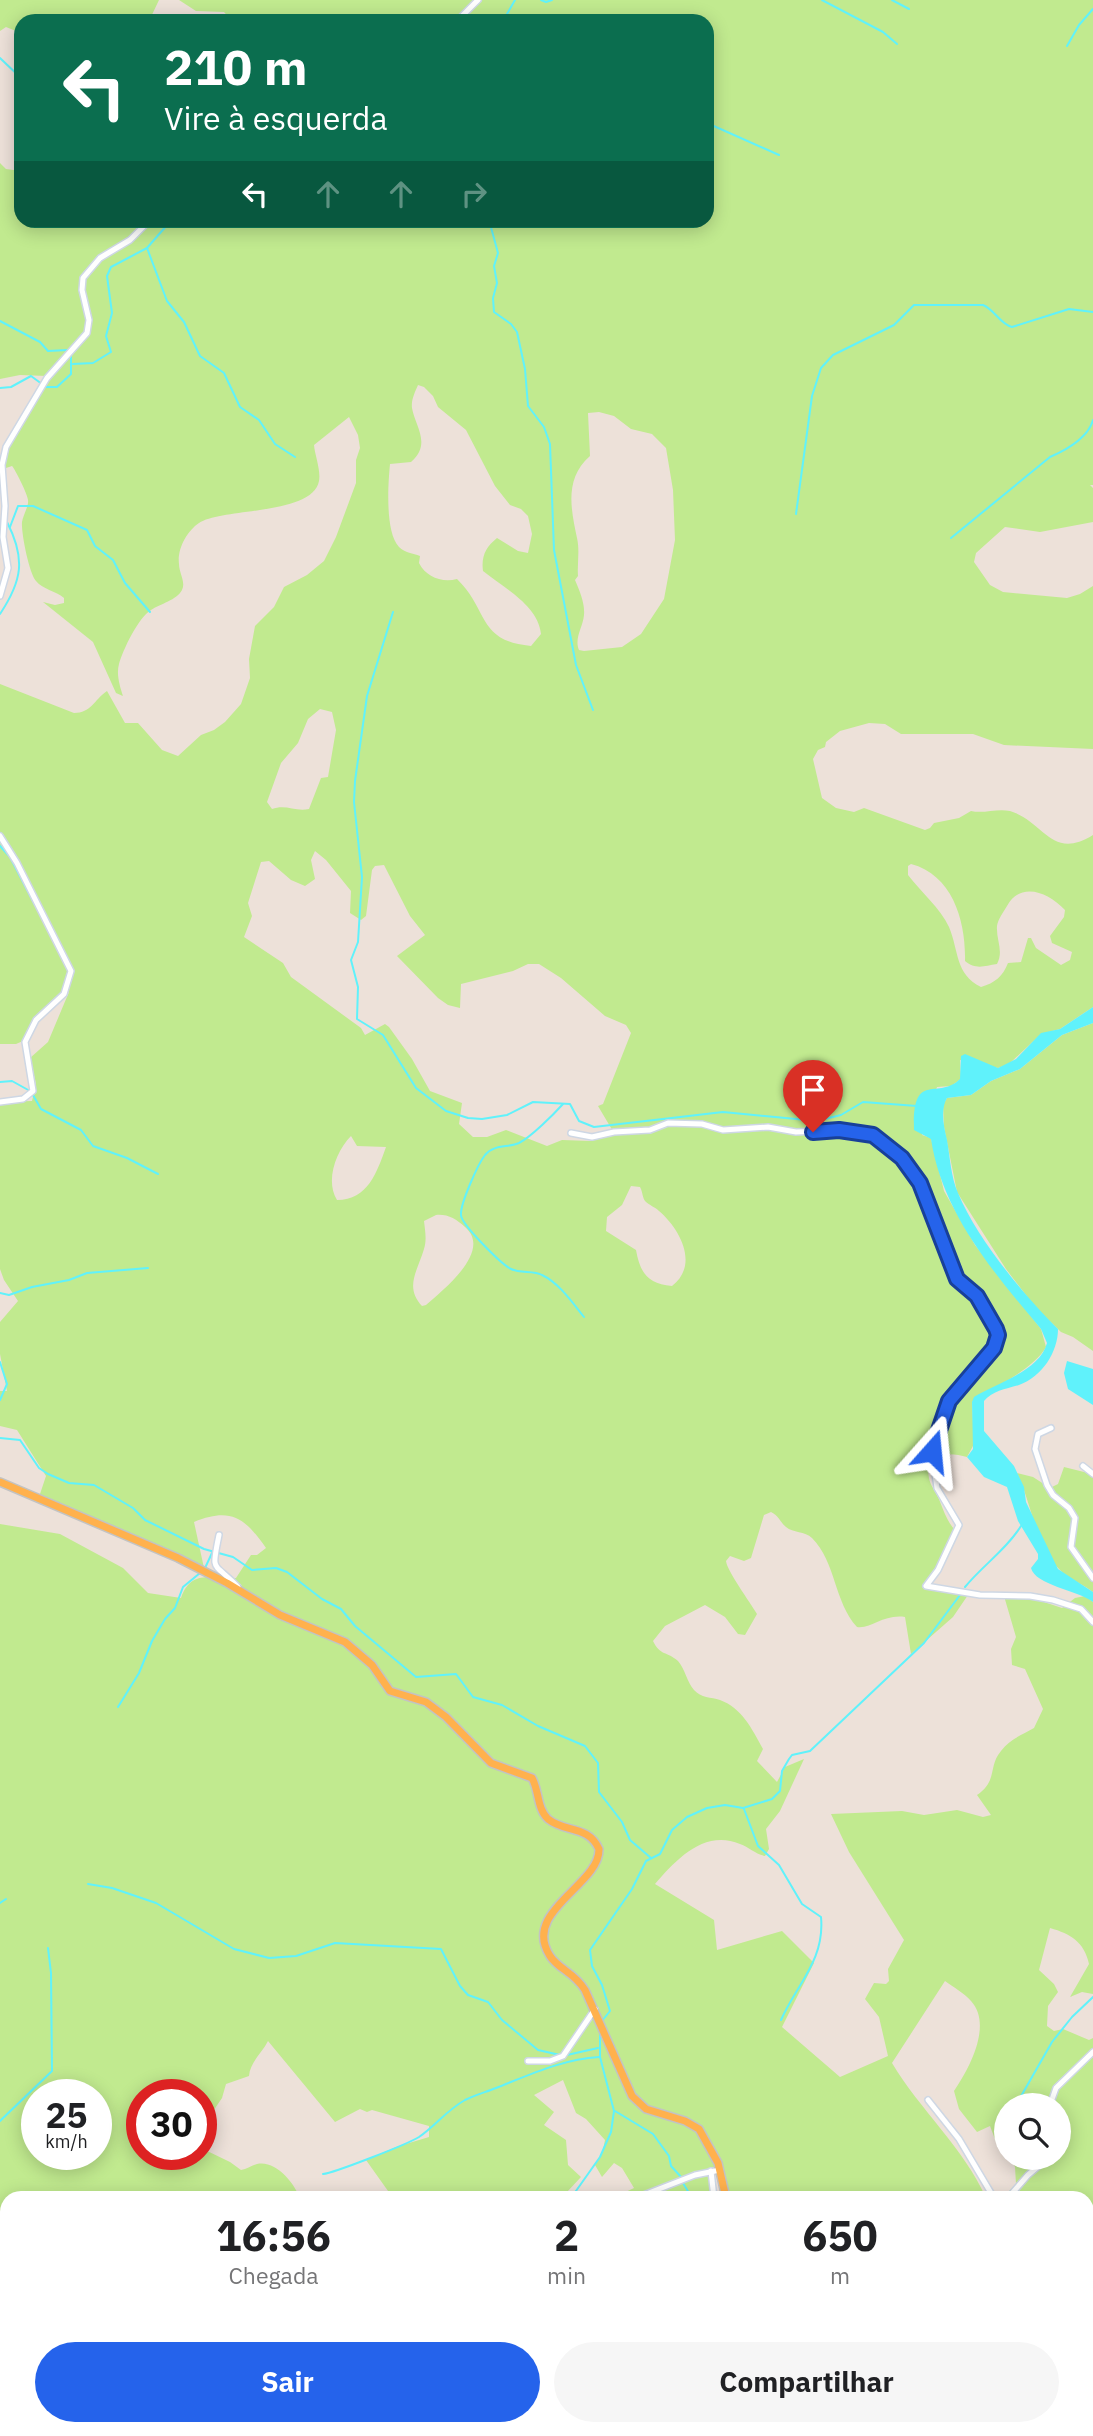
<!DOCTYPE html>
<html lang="pt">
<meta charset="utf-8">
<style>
:root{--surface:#fff;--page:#f6f6f6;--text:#202124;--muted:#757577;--accent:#2563eb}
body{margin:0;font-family:"IBM Plex Sans",sans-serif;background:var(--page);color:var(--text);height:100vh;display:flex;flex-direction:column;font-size:26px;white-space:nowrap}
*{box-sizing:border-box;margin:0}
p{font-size:23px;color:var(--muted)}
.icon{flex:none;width:38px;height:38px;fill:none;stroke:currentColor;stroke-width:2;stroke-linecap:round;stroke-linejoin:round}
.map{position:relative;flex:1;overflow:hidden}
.side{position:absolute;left:0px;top:2191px;width:1094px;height:245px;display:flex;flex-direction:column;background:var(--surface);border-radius:21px 21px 0 0;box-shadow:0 4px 18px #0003}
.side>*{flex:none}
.banner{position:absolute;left:14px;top:14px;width:700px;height:214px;border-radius:21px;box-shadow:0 4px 18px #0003;background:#0b6e4f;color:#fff;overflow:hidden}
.buttons{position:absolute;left:994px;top:2093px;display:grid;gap:14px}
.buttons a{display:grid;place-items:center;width:77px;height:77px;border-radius:50%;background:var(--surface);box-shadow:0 4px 18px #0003;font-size:35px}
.speed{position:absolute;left:21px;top:2079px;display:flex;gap:14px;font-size:35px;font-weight:700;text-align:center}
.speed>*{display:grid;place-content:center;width:91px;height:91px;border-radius:50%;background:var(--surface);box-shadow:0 4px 18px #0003;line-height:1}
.speed small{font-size:18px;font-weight:400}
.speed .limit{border:10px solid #d22;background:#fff;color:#111}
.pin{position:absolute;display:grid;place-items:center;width:60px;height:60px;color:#fff;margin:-72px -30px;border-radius:50% 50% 50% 0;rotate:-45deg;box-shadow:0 0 7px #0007}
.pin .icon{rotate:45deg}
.me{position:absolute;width:77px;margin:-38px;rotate:18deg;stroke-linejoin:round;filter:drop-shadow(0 0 5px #0008)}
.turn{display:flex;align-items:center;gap:24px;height:147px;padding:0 35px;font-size:32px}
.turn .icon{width:91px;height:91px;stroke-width:2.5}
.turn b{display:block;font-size:49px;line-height:60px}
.lanes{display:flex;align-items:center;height:66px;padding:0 35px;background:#0003;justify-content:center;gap:35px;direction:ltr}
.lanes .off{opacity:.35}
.eta{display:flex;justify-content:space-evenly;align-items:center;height:119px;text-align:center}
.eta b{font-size:42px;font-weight:700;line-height:49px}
.primary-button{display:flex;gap:14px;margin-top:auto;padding:14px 35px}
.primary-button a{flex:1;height:80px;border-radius:42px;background:var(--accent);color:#fff;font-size:28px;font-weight:700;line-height:80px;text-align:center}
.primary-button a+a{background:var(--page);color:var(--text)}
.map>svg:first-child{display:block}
.green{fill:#c1ea8f;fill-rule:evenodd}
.water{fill:#60f2fb}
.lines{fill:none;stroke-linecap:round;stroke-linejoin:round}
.stream{stroke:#60f2fb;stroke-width:2}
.minor-casing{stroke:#ced7e4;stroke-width:8}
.major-casing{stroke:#c3c3c3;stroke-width:10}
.minor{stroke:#fff;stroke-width:5}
.major{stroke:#ffb14d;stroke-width:7}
.route-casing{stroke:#184099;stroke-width:18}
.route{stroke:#2563eb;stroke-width:12}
</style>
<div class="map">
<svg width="1093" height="2436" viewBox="0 0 1093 2436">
<rect width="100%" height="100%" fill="#ede1d9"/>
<g class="green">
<path d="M0,0H159L149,21H21V33L6,27L0,31Z"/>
<path d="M179,0H1093V485H1090L1093,488V522L1040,532L1005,527L976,553L974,562L990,585L1003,592L1067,598L1080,594L1093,586V749L1004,745L973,734H901L885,724L869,723L840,731L826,742L825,747L818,750L813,759L822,798L836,808L854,812L864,808L925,830L930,828L934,823L959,818L971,811C984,814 997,808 1010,811C1044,821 1051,861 1093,835V1007L1060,1029L1041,1034L1009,1064L998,1068L960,1060L961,1079L951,1086L937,1087L922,1135L931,1138L944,1191L975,1245L1041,1329L1046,1347C1034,1369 993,1388 972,1402L974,1444L967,1457C950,1452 923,1451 929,1478C930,1485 936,1492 939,1499C944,1512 948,1524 958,1533L929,1585L956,1588L968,1595L953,1617L911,1654L905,1617C883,1614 872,1629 857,1627C834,1602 836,1562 812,1538C805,1531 793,1533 786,1527C780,1522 779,1516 771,1512L764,1515L751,1558L744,1561L730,1556L726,1561C727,1571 750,1602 757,1614L745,1635L738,1634L725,1617L705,1605L665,1626L653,1641C660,1656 667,1651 678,1661C685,1669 687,1682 694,1690C701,1698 711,1697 720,1700C742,1708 752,1729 763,1749L757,1761L777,1782L785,1767L804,1759L780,1811L766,1829L769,1849L765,1856C755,1854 749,1847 740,1844C704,1829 676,1860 655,1884L714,1920L717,1950L782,1931L814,1963L782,2027L840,2077L888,2056L879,2017L865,1999L874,1983L886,1984L889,1981L888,1969L904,1940L849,1852L831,1814L902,1811L924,1815L957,1810L983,1817L991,1815L977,1795C998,1781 988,1766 1001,1751C1010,1739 1022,1735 1034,1728L1043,1709L1025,1669L1012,1665L1011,1649L1016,1637L1004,1596L1037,1593L1044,1602L1062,1608L1075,1598L1085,1596L1093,1602V1994L1082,1992L1070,1997L1089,1964C1084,1942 1071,1934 1050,1928L1039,1970L1054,1984L1058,1992L1048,2006L1047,2026L1054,2031L1063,2029L1089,2040L1093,2038V2402L1087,2401V2198H1002L1016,2184L1015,2167L1010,2158H1059V2105H1006V2154L998,2147L990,2126L977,2132L959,2109L954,2091C969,2069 993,2025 971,2001C964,1993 953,1987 945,1981L892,2063C920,2110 964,2148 986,2198H722L717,2174L713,2175L715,2198H613L634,2188L622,2168L614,2163L602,2177L595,2165L603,2150L605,2140L586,2119L576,2113L563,2080L534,2095L554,2112L544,2125L566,2140L568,2165L581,2177L567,2192L572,2198H507L488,2195L463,2198H393L366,2160L396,2147L429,2137V2126L372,2110L367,2112L360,2109L335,2122L268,2041C262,2053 250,2062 249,2076L226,2084L222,2098L201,2129V2095H142V2154H201V2148L230,2162L241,2170C247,2169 251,2166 257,2164C276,2160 294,2183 300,2198H7V2429H86L82,2436H0V1524L60,1534L123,1568L148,1593L181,1598C191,1569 212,1579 236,1578L251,1555H257L266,1548C245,1518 231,1507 194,1522L204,1568L39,1497L46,1476L17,1430L0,1426V1391H7L0,1354V1322L18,1301L4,1280L0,1269V1102L32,1101L36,1084L30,1058L48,1042L69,992L59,997L39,1018L30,1038L16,1044H0V684L74,713C91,713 94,700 107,691L125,723H138L162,750L178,756L201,735L214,730L225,722L241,704L250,678L249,659L255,626L274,607L284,587L307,575L324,561L336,537L356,483V460L360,448L358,435L349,417L314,445C315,456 321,470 319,481C313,515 222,508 199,523C187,531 177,549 179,564C179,573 186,582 182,590C177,600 160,604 151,610C138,618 123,650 119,664C116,674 120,687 123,696L116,693L93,642L43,602L55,605L64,603V598C56,591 42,589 36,581C29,573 21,532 22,522C23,515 29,506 28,500C28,495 15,469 12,466L3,469L7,448L47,376L20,375L0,379V163L6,169L21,171V220H707V21H232L224,12L196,11ZM418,385L424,387L433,396L438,407L466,430L495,486L510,505L521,509L528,516L532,534L528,553L518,551L497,538C486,547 481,556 483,571C504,588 538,605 541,634L531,646C477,641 489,610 457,579C442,583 426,577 419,563L420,556C413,553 405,553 399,547C385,532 388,485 390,464L411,462C432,444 415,426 412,408C411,400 415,392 418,385ZM599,412L614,416L631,429L652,434L666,448L673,490L675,540L664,599L641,634L622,647L584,651L579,650C574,638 583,627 584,615C585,603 580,592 575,580L578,576C577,564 580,551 577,538C571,509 564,479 590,456L588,413ZM320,709L332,712L336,730L328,777L321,778L309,809C295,812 286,804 272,809L267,802L281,763L298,743L308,719ZM315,851L326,860L351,891L350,913L361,920L366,916L372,870L375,866L384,865L410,916L425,935L397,956L438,998L448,1005L460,1008L461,984L513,971L528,964H539L561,978L605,1016L626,1025L631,1033L603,1104L598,1106L614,1133L591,1141L562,1140L547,1146L506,1130L487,1137H473L459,1124L462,1103L430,1091L412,1059L389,1027L385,1024L365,1035L361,1028L291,977L283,963L244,937L252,916L248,903L261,862L269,861L291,880L305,886L315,879L311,860ZM911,864C953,875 966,922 965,961C976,970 984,966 997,964C1004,951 996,940 997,926C998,919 1003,913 1007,906C1021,881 1048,892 1065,910L1064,917L1050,936L1052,943L1072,952L1070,960L1061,965L1036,948L1031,938H1028L1021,962L1008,963C1003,976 995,983 981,987C955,974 959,951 949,927C941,909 920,891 908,875V866ZM351,1136L357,1146L386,1147C377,1172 368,1200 337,1200C325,1181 336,1151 351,1136ZM631,1186L640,1187C643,1192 642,1198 646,1202C649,1205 655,1207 659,1211C681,1230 699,1265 672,1286C647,1284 640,1272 636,1250L606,1231L607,1217L622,1205ZM436,1215C448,1214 456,1219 465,1227C493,1251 443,1290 426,1305L422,1306C404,1287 418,1270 424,1249C427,1240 425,1230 424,1221ZM37,2095H96V2154H37Z"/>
<path d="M1093,1023V1351L1073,1337L1061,1332L1035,1307L1006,1269L957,1192L944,1127L943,1105L947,1098L971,1095L991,1081L1020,1069L1062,1035Z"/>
<path d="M1064,1467L1088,1473L1093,1477V1592C1083,1584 1069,1579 1060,1570C1036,1547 1031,1501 1017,1473L1033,1477L1050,1488L1058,1484Z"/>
<path d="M165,2429H308L313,2436H171Z"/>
<path d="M366,2429H513L519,2436H372Z"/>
<path d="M536,2429H717L718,2436H527Z"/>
<path d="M727,2429H1060L1080,2436H731Z"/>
</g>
<g class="water">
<path d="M1093,1007V1023L1062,1035L1020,1069L991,1081L971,1095L947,1098C940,1110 944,1127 947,1140C950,1157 951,1178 958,1193C977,1239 1023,1294 1058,1329C1058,1352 1042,1377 1019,1385C1006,1389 992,1391 984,1401V1431L1014,1466L1024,1487L1026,1502L1058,1569L1093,1592V1602C1077,1590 1035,1585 1031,1568L1038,1559V1554L1018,1521L1007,1487L984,1477L967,1457L973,1449L972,1402L974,1397C996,1383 1040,1371 1047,1343L1041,1329C994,1273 942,1213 931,1139L914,1130C912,1069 938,1101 960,1079L961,1056L965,1054L998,1068L1016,1059L1041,1033L1060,1029Z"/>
<path d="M1067,1361L1093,1369V1405L1068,1389L1064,1373Z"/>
</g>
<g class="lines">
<g class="stream">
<path d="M541,0L546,2L552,0"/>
<path d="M822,0L883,32L897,44"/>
<path d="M892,0L909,9"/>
<path d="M503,21L515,0"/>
<path d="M1067,46L1079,25L1093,9"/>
<path d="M0,58L21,78"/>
<path d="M707,123L779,155"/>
<path d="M489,220L498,253L494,266L497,283L493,298L494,312L511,324L517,332L525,369L528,406L544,427L550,444L554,550L576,665L593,710"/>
<path d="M147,248L167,301L184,322L200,356L224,373L240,407L259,420L275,444L295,457"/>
<path d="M0,321L40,342L48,351L68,350"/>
<path d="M73,364L93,363L111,352L106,336L112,313L107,276L111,267L147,248L168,224L185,227L204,220"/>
<path d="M0,388L11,387L31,376L46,387H57L71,374V354"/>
<path d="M796,514L812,396L821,368L833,355L894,325L914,305H983C995,310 1000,324 1012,327L1069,309L1093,312"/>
<path d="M10,527L18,506H33L87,530L95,546L113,560L125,583L150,612"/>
<path d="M951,538L1050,457C1066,450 1088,438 1093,420"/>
<path d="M393,612L367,696L355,781L354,802L362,877L358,942L351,960L358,987L357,1019L383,1035L416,1088L446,1111L468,1118L482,1119L507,1115L533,1102L570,1104L579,1121L594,1127L723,1112L817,1121L841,1115L863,1102L917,1106"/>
<path d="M0,614C22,581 26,559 7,522"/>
<path d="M0,846L10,857L35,905"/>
<path d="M0,1082L12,1081L30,1091"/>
<path d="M33,1095L41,1109L81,1130L93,1146L127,1158L158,1174"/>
<path d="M563,1104C554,1114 531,1137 519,1143C508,1148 494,1144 485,1155C478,1164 460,1204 461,1215C461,1224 501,1264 511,1269C521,1274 533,1270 542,1275C559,1283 572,1302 584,1317"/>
<path d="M0,1293L9,1295L32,1287L69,1280L87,1273L148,1268"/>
<path d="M0,1362L7,1384L0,1400"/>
<path d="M0,1438L20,1440L39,1468L48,1474L69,1483L94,1485L133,1508L145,1520L204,1549L233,1557L252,1570L276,1568L287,1572L322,1599L341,1609L355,1626L416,1677L456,1674L473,1697L502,1705L538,1726L585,1746L598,1763L599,1792L622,1822L630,1840L651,1858"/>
<path d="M205,1568L212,1553"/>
<path d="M965,1587C983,1565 1006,1550 1021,1526"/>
<path d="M118,1707L139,1673L152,1641L165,1619L175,1608L183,1587L200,1573"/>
<path d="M744,1809L758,1846L779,1865L802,1904L821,1917C825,1960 797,1984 781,2020"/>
<path d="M88,1884L112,1888L156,1903L234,1949L269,1958L296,1956L335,1943L441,1949L460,1986L468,1995L488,2002L502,2020L538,2050L560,2055"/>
<path d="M0,1903L6,1899"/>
<path d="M602,2021L610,2011L602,1985L592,1966L590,1950L632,1889L646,1861L660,1854L672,1830L687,1817L707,1808L725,1805L743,1808L772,1799L780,1791L782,1771L789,1759L792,1755L810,1751L924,1643L960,1595"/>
<path d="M567,2055L598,2048"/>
<path d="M1016,2105L1052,2042L1072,2017L1093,1997"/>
<path d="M615,2111L653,2134L669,2156L671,2166L682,2178"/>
<path d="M0,2121L52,2071L51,1973L48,1948"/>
<path d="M1017,2158V2163"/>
<path d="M323,2174C334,2173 408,2144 419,2137C435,2126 447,2110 465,2100C475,2095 486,2092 496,2088C529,2075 563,2059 599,2057"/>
<path d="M683,2183L692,2198"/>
<path d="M571,2198L600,2157L611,2132L614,2111L600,2057V2030"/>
<path d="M0,2266L7,2276"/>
<path d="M0,2289L7,2283"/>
<path d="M802,2429L826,2436"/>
<path d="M157,2436L164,2429"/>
<path d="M188,2436L191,2429"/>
<path d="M691,2436L695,2429"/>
</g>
<g class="minor-casing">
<g id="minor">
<path d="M457,21L478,0"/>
<path d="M0,596L8,568L3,537L5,506L2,465L6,447L47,378L87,333L89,320L82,290L83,278L100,258L130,240L150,220"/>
<path d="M0,836L17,863L71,971L64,994L36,1020L25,1042L33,1091L23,1099L0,1102"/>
<path d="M571,1133L592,1137L614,1132L650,1130L668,1123L702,1124L723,1130L768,1127L796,1132L839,1130L875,1136L902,1158L919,1180L956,1277L980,1301L998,1333L994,1347L952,1397L932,1452L937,1488L959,1525L938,1570L926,1586L980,1595L1030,1596L1053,1600L1081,1609L1093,1622"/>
<path d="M1051,1428L1038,1434L1035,1449L1047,1485L1053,1495L1069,1508L1075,1518L1071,1547L1093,1578"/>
<path d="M1083,1466L1093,1474"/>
<path d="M219,1535C211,1574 213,1561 238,1587"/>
<path d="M528,2061H550L563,2056L595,2009"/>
<path d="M928,2100L959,2139L994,2198"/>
<path d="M1050,2105L1056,2088L1093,2052"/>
<path d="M711,2171L714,2198"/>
<path d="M636,2198L695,2175L720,2170"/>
<path d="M1008,2198L1028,2175L1048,2158"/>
<path d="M0,2307L7,2304"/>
<path d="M716,2429L717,2436"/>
<path d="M81,2436L85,2429"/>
<path d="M259,2436L270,2429"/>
</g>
</g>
<g class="major-casing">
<g id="major">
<path d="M0,1482L178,1558L227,1583L280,1615L345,1642L372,1665L390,1691L426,1702L446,1717L491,1763L532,1778C539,1790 537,1809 548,1819C565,1833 588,1825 599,1849C600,1885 521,1911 550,1956C558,1969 574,1972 585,1990L632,2096L646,2109L685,2121L699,2129L718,2163L726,2198"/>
<path d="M1050,2429L1059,2436"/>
</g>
</g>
<use href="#minor" class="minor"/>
<use href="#major" class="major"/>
</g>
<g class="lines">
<g class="route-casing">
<path id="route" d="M813,1132L839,1130L873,1135L902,1158L920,1183L957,1279L977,1296L996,1329L998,1335L994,1348L949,1401L932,1451"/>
</g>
<use href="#route" class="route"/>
</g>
</svg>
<div class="buttons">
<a><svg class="icon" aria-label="search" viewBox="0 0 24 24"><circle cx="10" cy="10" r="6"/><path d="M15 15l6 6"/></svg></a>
</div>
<div class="speed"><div>25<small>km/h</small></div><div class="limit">30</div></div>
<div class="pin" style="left:813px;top:1132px;background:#d93025"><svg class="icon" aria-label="arrive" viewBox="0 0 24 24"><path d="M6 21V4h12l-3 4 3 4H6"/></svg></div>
<svg class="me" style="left:932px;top:1451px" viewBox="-20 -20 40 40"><path d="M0-17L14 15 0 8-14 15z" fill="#2563eb" stroke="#fff" stroke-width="4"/></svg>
<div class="banner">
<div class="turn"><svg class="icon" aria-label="left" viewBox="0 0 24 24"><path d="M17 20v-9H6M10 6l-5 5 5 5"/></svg><div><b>210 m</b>Vire à esquerda</div></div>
<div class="lanes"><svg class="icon" aria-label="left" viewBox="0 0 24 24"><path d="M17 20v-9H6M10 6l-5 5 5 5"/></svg><svg class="icon off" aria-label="ahead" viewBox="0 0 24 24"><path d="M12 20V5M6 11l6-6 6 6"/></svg><svg class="icon off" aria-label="ahead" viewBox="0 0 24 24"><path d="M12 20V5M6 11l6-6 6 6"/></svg><svg class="icon off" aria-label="right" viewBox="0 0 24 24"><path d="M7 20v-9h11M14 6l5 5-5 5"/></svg></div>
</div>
<section class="side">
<div class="eta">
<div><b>16:56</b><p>Chegada</p></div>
<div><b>2</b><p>min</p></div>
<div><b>650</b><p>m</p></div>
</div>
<div class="primary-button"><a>Sair</a><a>Compartilhar</a></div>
</section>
</div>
